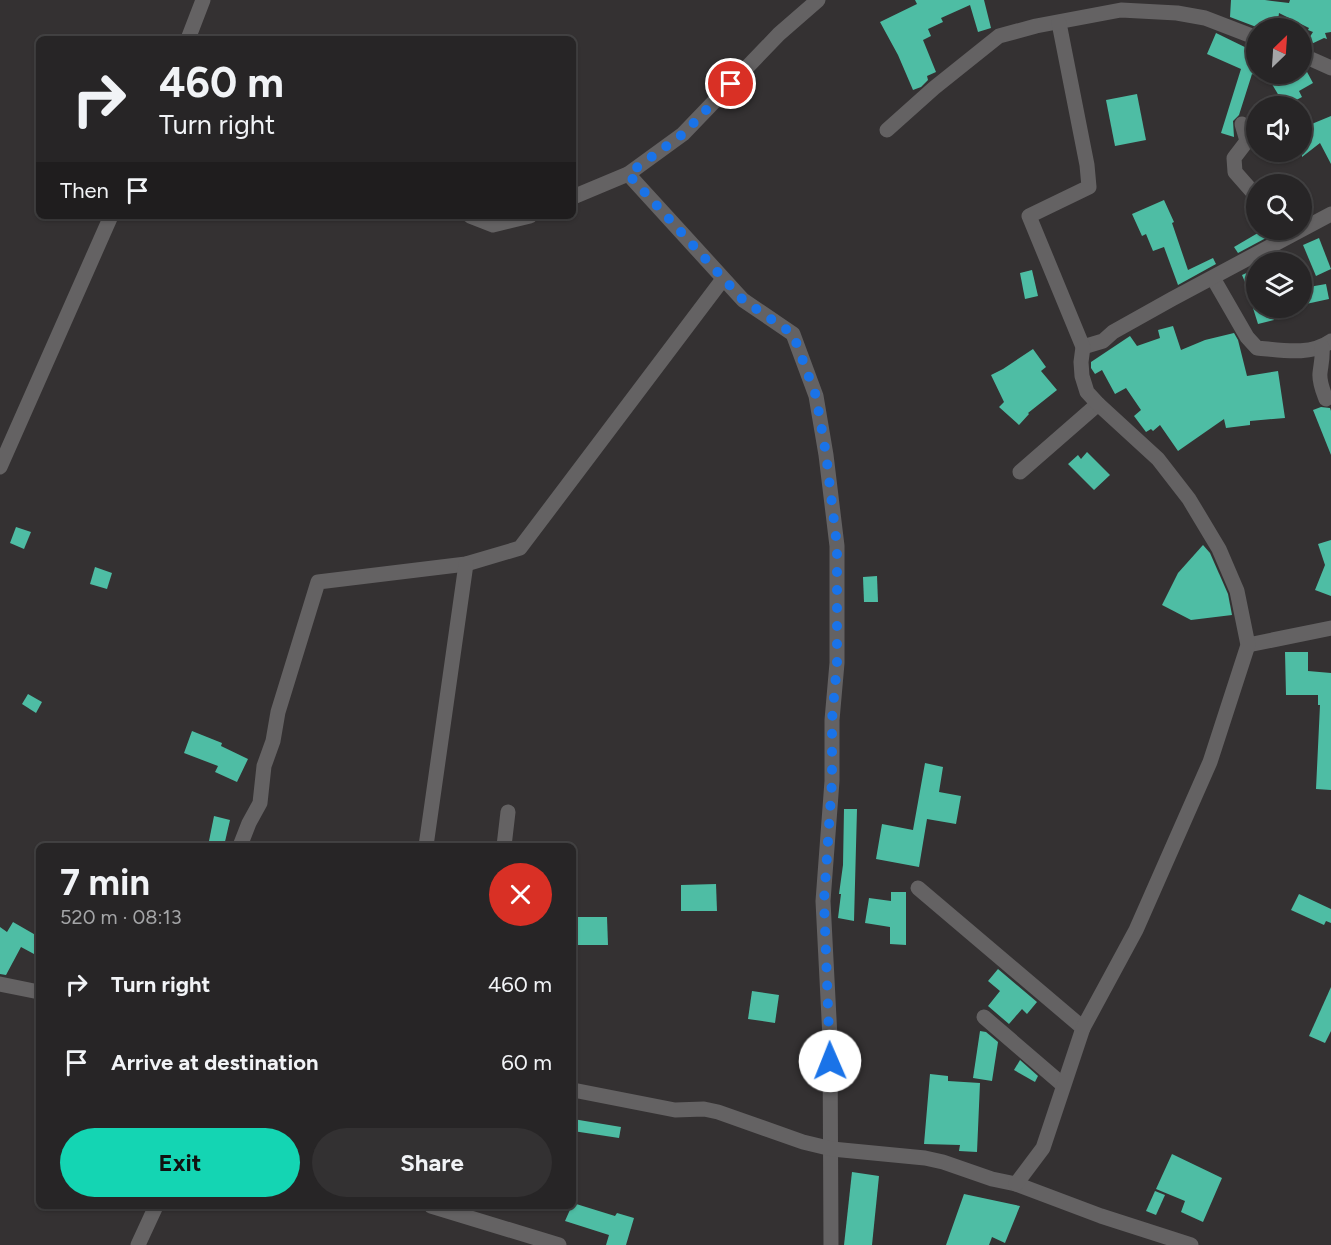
<!DOCTYPE html>
<meta charset="utf-8">
<style>
:root{--surface:#272526;--page:#333132;--text:#f1f3f6;--muted:#a4a5a7;--line:#434243;--accent:#14d5b3}
body{margin:0;font-family:Figtree,sans-serif;background:var(--page);color:var(--text);height:100vh;display:flex;flex-direction:column;font-size:22px;white-space:nowrap}
*{box-sizing:border-box;margin:0}
p{font-size:20px;color:var(--muted)}
.icon{flex:none;width:33px;height:33px;fill:none;stroke:currentColor;stroke-width:2;stroke-linecap:round;stroke-linejoin:round}
.map{position:relative;flex:1;overflow:hidden}
.drawer{position:absolute;left:36px;top:843px;width:540px;height:366px;display:flex;flex-direction:column;background:var(--surface);border-radius:9px;box-shadow:0 2px 4px #0004,0 0 0 2px var(--line)}
.drawer>*{flex:none}
.banner{position:absolute;left:36px;top:36px;width:540px;height:183px;border-radius:9px;box-shadow:0 2px 4px #0004,0 0 0 2px var(--line);background:#272526;color:var(--text);overflow:hidden}
.needle{width:39px;rotate:25deg}
.buttons{position:absolute;left:1246px;top:18px;display:grid;gap:12px}
.buttons a{display:grid;place-items:center;width:66px;height:66px;border-radius:50%;background:var(--surface);box-shadow:0 2px 4px #0004,0 0 0 2px var(--line);font-size:30px}
.pin{position:absolute;display:grid;place-items:center;width:51px;height:51px;color:#fff;margin:-26px;border:3px solid #fff;border-radius:50%;box-shadow:0 2px 6px #0007}
.me{position:absolute;width:66px;margin:-33px;rotate:359deg;stroke-linejoin:round;filter:drop-shadow(0 0 4px #0008)}
.turn{display:flex;align-items:center;gap:21px;height:126px;padding:0 24px;font-size:27px}
.turn .icon{width:78px;height:78px;stroke-width:2.5}
.turn b{display:block;font-size:42px;line-height:51px}
.then{display:flex;align-items:center;height:57px;padding:0 24px;background:#0003;gap:12px;font-size:22px}
.round{display:grid;place-items:center;flex:none;width:63px;height:63px;border-radius:32px;background:var(--page)}
.overview{display:flex;align-items:center;justify-content:space-between;height:102px;padding:0 24px}
h1{font-size:36px;font-weight:700;line-height:45px}
.action{display:flex;gap:12px;margin-top:auto;padding:12px 24px}
.action a{flex:1;height:69px;border-radius:36px;background:var(--accent);color:#111;font-size:24px;font-weight:700;line-height:69px;text-align:center}
.action a+a{background:var(--page);color:var(--text)}
ul{padding:0;list-style:none}
li{display:flex;align-items:center;gap:18px;height:78px;padding:0 24px}
li div{flex:1}
li b{display:block;font-size:22px}
li em{font-style:normal}
.map>svg:first-child{display:block}
.building{fill:#4ebda4}
.lines{fill:none;stroke-linecap:round;stroke-linejoin:round}
.street{stroke:#646263;stroke-width:15}
.route{stroke:#1a73e8;stroke-width:10;stroke-dasharray:0 18}
</style>
<div class="map">
<svg width="1331" height="1245" viewBox="0 0 1331 1245">
<rect width="100%" height="100%" fill="#343132"/>
<g class="building">
<path d="M915,0H984L991,28L978,32L970,5L941,18L943,22L928,29L931,36L923,40L936,72L927,76L928,80L921,87L913,90L898,55L880,22L917,4Z"/>
<path d="M1231,0H1265L1289,3L1290,0H1331V32L1325,33L1327,39L1324,38L1307,46H1304L1313,32L1308,30L1309,28L1279,13L1277,28H1259L1230,17Z"/>
<path d="M1216,33L1257,53V76L1252,74L1239,115L1233,121L1234,137L1221,133L1241,69L1207,54Z"/>
<path d="M1306,70L1313,83L1299,91L1302,97L1285,106L1266,74H1302Z"/>
<path d="M1137,94L1146,140L1115,146L1106,100Z"/>
<path d="M1331,116V164L1320,143L1302,157V128Z"/>
<path d="M1164,200L1174,222L1172,223L1188,270L1213,258L1216,264L1178,285L1164,247L1153,251L1146,234L1142,236L1132,214Z"/>
<path d="M1263,230H1281L1238,253L1234,247Z"/>
<path d="M1319,238L1331,269L1316,276L1303,245Z"/>
<path d="M1032,270L1038,296L1025,299L1020,273Z"/>
<path d="M1253,270L1257,279V308H1270L1274,320L1258,324L1253,308H1256L1242,275Z"/>
<path d="M1326,284L1329,299L1306,304L1303,288Z"/>
<path d="M1173,326L1181,350L1205,340L1234,333L1238,340L1247,376L1278,371L1285,418L1250,421V425L1226,428L1224,419L1178,451L1160,425L1153,431L1151,429L1146,432L1134,416L1141,410L1126,388L1115,394L1102,370L1095,374L1091,368V362L1130,336L1137,346L1160,338L1158,330Z"/>
<path d="M1033,349L1046,367L1041,371L1057,390L1028,413L1029,414L1019,425L999,407L1004,402L991,375L1003,369Z"/>
<path d="M1321,407L1330,408L1331,411V455L1313,410Z"/>
<path d="M1087,452L1110,475L1094,490L1068,464L1078,455L1081,459Z"/>
<path d="M16,527L31,532L24,549L10,543Z"/>
<path d="M1331,540V596L1315,590L1325,565L1318,544Z"/>
<path d="M1203,545L1210,553L1228,594L1232,615L1191,620L1162,605L1178,573Z"/>
<path d="M95,567L112,573L107,589L90,584Z"/>
<path d="M877,576L878,602H864L863,577Z"/>
<path d="M1285,652H1308V671L1331,673V790L1316,789L1320,705H1318V695H1286Z"/>
<path d="M28,694L42,702L36,713L22,704Z"/>
<path d="M192,731L222,743L221,746L248,759L237,782L215,772L218,766L184,753Z"/>
<path d="M925,763L943,767L939,792L961,796L956,824L927,819L919,867L876,859L882,824L913,830Z"/>
<path d="M844,809H857L854,921L838,918L841,894H839L843,865Z"/>
<path d="M214,816L230,820L224,846H208Z"/>
<path d="M716,884L717,911H681V885Z"/>
<path d="M891,892H906V945L890,944V927L865,923L869,898L891,901Z"/>
<path d="M1299,894L1331,909V923L1326,921L1324,925L1291,910Z"/>
<path d="M573,917H607L608,945H573Z"/>
<path d="M13,922L39,937V945L34,954L21,947L6,975L0,974V927L7,932Z"/>
<path d="M998,969L1037,1002L1027,1014L1022,1009L1009,1024L988,1006L1000,991L988,981Z"/>
<path d="M1331,987V1031L1325,1043L1309,1036Z"/>
<path d="M752,991L779,995L775,1023L748,1019Z"/>
<path d="M980,1031L986,1032L998,1042L992,1081L973,1078Z"/>
<path d="M1020,1060L1038,1076L1035,1082L1014,1070Z"/>
<path d="M930,1074L948,1076V1081L980,1083L977,1152L959,1151L960,1145L924,1144Z"/>
<path d="M573,1119L621,1127L619,1138L573,1131Z"/>
<path d="M1172,1154L1222,1178L1203,1222L1181,1212L1185,1201L1156,1189Z"/>
<path d="M852,1172L879,1176L872,1245H844Z"/>
<path d="M1155,1191L1165,1195L1156,1215L1146,1211Z"/>
<path d="M964,1194L1020,1206L1005,1243L992,1237L989,1245H946Z"/>
<path d="M573,1203L615,1216L617,1213L634,1218L626,1245H606L609,1235L565,1221Z"/>
</g>
<g class="lines">
<g class="street">
<path d="M188,39L203,0"/>
<path d="M1302,55L1331,68"/>
<path d="M1242,124L1247,141L1234,158L1235,172L1257,197"/>
<path d="M887,130L934,88L999,36L1036,26L1121,10L1177,13L1205,18L1257,38"/>
<path d="M628,174L743,300L793,334L816,396L826,455L837,546V663L832,720V781L823,901L830,1038L831,1245"/>
<path d="M573,197L628,174L683,134L779,34L818,0"/>
<path d="M470,216L493,225L530,216"/>
<path d="M1213,278L1247,337L1257,348C1281,350 1310,356 1331,341"/>
<path d="M1083,347L1103,341L1113,332L1172,299L1331,214"/>
<path d="M1322,347C1323,357 1321,364 1320,373C1319,382 1323,391 1326,399"/>
<path d="M0,467L111,216"/>
<path d="M1020,472L1098,404"/>
<path d="M1248,645L1331,628"/>
<path d="M240,846L249,823L260,803L264,766L273,741L278,712L318,582L466,564L520,548L723,279"/>
<path d="M426,846L466,564"/>
<path d="M504,846L508,812"/>
<path d="M918,888L1083,1028"/>
<path d="M0,984L39,992"/>
<path d="M984,1017L1063,1085"/>
<path d="M573,1090L675,1110L704,1109L718,1112L803,1142L832,1149L925,1158L943,1162L992,1179L1016,1184L1101,1216L1191,1245"/>
<path d="M1016,1184L1043,1148L1083,1028L1136,930L1210,762L1248,645L1237,591L1219,549L1189,499L1158,459L1098,404L1087,392L1082,376L1081,362L1083,347L1029,216L1089,187L1087,165L1059,23"/>
<path d="M431,1206L559,1245"/>
<path d="M138,1245L156,1206"/>
</g>
</g>
<g class="lines">
<path class="route" d="M731,84L683,134L628,174L743,300L793,334L816,396L826,454L837,546V663L832,720V781L824,901L830,1061"/>
</g>
</svg>
<div class="buttons">
<a><svg class="needle" viewBox="-14 -14 28 28"><path d="M0-13l5 13h-10z" fill="#e53935"/><path d="M0 13l5-13h-10z" fill="#a4a5a7"/></svg></a>
<a><svg class="icon" aria-label="sound" viewBox="0 0 24 24"><path d="M4 9h4l5-4v14l-5-4H4zM17 9q2 3 0 6"/></svg></a>
<a><svg class="icon" aria-label="search" viewBox="0 0 24 24"><circle cx="10" cy="10" r="6"/><path d="M15 15l6 6"/></svg></a>
<a><svg class="icon" aria-label="layers" viewBox="0 0 24 24"><path d="M12 4l9 5-9 5-9-5zM3 14l9 5 9-5"/></svg></a>
</div>
<div class="pin" style="left:731px;top:84px;background:#d93025"><svg class="icon" aria-label="arrive" viewBox="0 0 24 24"><path d="M6 21V4h12l-3 4 3 4H6"/></svg></div>
<svg class="me" style="left:830px;top:1061px" viewBox="-20 -20 40 40"><circle r="19" fill="#fff"/><path d="M0-13L10 11 0 6-10 11z" fill="#1a73e8"/></svg>
<div class="banner">
<div class="turn"><svg class="icon" aria-label="right" viewBox="0 0 24 24"><path d="M7 20v-9h11M14 6l5 5-5 5"/></svg><div><b>460 m</b>Turn right</div></div>
<div class="then">Then<svg class="icon" aria-label="arrive" viewBox="0 0 24 24"><path d="M6 21V4h12l-3 4 3 4H6"/></svg></div>
</div>
<section class="drawer">
<div class="overview"><div><h1>7 min</h1><p>520 m · 08:13</p></div><a class="round" style="background:#d93025;color:#fff"><svg class="icon" aria-label="close" viewBox="0 0 24 24"><path d="M6 6l12 12M18 6L6 18"/></svg></a></div>
<ul>
<li><svg class="icon" aria-label="right" viewBox="0 0 24 24"><path d="M7 20v-9h11M14 6l5 5-5 5"/></svg><div><b>Turn right</b></div><em>460 m</em></li>
<li><svg class="icon" aria-label="arrive" viewBox="0 0 24 24"><path d="M6 21V4h12l-3 4 3 4H6"/></svg><div><b>Arrive at destination</b></div><em>60 m</em></li>
</ul>
<div class="action"><a>Exit</a><a>Share</a></div>
</section>
</div>
